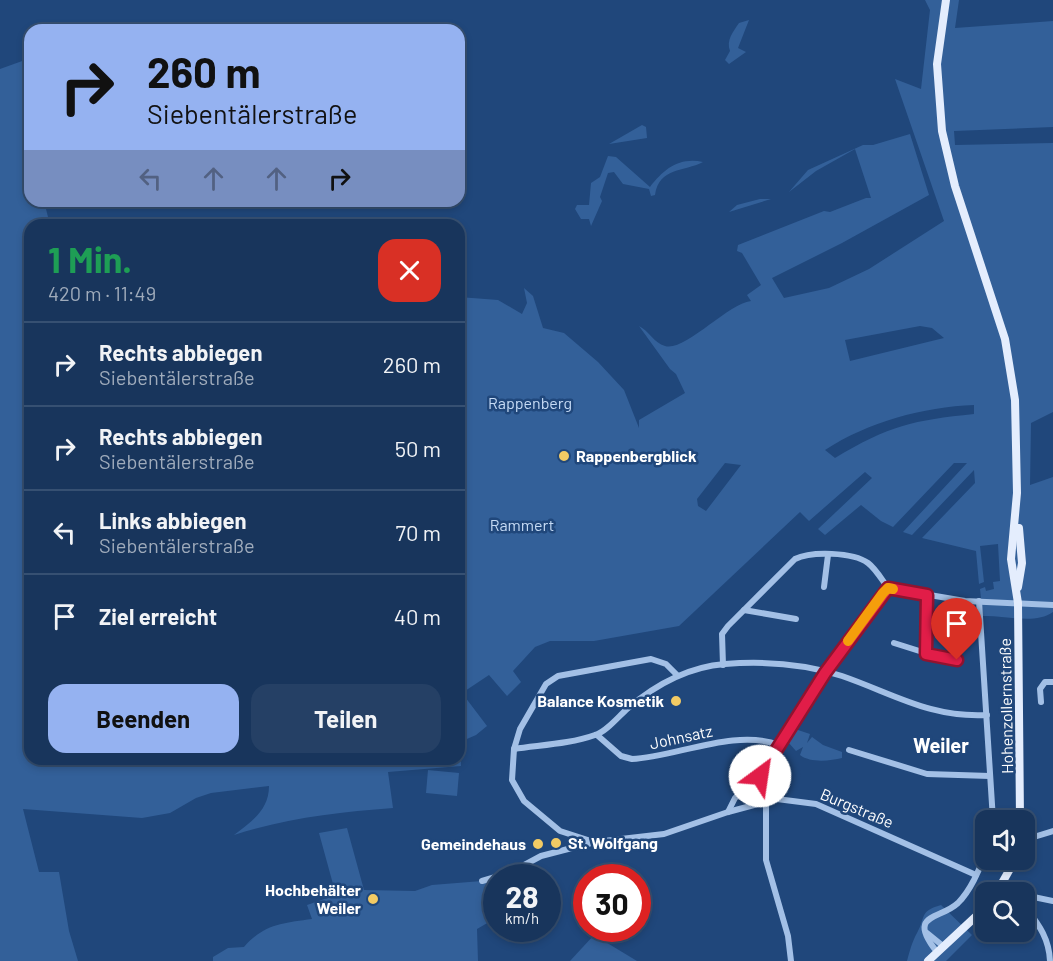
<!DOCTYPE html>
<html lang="de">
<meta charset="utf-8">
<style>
:root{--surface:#18355c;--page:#254065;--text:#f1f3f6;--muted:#9fabbb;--line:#365072;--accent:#95b2f1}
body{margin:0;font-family:Barlow,sans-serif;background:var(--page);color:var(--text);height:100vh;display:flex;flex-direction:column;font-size:22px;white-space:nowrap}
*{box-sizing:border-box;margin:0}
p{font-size:20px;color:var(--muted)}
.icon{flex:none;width:33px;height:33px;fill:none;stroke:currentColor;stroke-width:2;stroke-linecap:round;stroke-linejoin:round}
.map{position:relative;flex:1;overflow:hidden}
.sheet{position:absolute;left:24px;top:219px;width:441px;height:546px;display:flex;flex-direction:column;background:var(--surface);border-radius:18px;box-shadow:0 3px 9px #0003,0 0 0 2px var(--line)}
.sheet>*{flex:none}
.guide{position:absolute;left:24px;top:24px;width:441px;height:183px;border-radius:18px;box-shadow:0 3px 9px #0003,0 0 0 2px var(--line);background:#95b2f1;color:#111;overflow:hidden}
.fabs{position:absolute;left:975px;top:810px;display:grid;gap:12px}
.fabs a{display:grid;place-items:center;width:60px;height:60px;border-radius:12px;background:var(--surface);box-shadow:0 3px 9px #0003,0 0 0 2px var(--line);font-size:30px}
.speed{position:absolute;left:483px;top:864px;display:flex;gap:12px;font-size:30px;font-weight:700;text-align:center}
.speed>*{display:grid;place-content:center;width:78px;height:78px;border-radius:50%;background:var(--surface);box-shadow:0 3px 9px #0003,0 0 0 2px var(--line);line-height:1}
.speed small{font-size:15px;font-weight:400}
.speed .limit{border:9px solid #d22;background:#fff;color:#111}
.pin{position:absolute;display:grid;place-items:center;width:51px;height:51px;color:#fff;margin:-62px -26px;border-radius:50% 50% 50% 0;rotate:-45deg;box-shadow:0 0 6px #0007}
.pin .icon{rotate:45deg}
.me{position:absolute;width:66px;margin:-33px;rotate:31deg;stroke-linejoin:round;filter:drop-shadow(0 0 4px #0008)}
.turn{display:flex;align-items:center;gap:21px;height:126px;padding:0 24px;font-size:27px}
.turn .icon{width:78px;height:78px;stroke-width:2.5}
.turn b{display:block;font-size:42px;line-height:51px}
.lanes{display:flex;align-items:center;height:57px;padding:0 24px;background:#0003;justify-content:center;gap:30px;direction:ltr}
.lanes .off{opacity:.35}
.round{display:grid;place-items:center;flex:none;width:63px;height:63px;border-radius:18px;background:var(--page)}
.head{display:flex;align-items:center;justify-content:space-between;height:102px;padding:0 24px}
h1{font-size:36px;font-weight:700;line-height:45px;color:#1e9e55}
.action{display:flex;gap:12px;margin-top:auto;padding:12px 24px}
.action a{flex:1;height:69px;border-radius:18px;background:var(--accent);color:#111;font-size:24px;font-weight:700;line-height:69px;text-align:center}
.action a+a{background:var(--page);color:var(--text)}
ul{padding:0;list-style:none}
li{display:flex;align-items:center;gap:18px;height:84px;padding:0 24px;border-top:2px solid var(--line)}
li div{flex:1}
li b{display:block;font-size:22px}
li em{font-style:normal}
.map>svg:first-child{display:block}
.green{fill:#336099;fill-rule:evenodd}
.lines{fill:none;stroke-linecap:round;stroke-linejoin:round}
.minor{stroke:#a3c0e6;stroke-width:6}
.major{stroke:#e4edfd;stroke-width:8}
.route-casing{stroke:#92132f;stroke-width:15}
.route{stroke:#e11d48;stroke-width:10}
.slow{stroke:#f59e0b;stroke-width:10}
.poi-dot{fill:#f3cb64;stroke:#20477b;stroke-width:2}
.labels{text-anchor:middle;stroke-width:5;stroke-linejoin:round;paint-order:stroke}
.park-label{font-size:16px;fill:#c6dbf5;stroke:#20477b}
.poi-label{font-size:16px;font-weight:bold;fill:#fff;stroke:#20477b;text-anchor:end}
.street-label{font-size:16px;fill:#fff;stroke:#20477b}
.quarter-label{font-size:20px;font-weight:bold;fill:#fff;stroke:#20477b}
</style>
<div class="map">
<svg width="1053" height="961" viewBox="0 0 1053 961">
<rect width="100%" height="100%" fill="#20477b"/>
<g class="green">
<path d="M925,0H959L955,28L1053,21V127L954,131L955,145L1053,143V412L1031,423L1030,485L1053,477V612C1035,625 1005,615 983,616L980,589L985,587L986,591L994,589L993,582L1000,581L998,544L980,546L984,582L979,584L976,551L922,538L975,483L974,470L912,535L903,532L967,463H954L893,527L881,521L861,505L825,535L818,529L872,478L865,472L809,521L800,512L679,626L594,641H550L535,647L513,671L521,682L507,696L489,675L462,693L487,726L476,735L460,742L461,766L388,772L393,808C338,812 287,818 234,835C252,821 269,810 269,786L211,793L196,798L170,813L142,818L23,809L39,872H59L69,931L78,961H0V69L25,60L30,66V104L28,108L30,116V201H44L50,225H30V759H459V297L498,300L522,314L527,303L524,288L533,296L543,328L564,333L598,362L624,390L639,428V420L685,393L676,374L670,369L639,326C649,331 654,343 665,346C685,352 727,304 751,301L747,295L761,285L742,253L737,251L738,245L824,211L830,212L866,198H871L855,149L816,171L789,192L808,170L863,145H873L910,134L929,195L842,243L772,278L784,298L829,288L869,269L944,221L895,79L921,89L930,10ZM920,326L932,328L944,338L850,361L845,340ZM974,405V414C914,420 888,426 835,458L825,450C868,422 923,407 974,405ZM725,463L741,465L706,511L698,506L697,499Z"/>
<path d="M749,20L738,48L746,52L729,64L725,60L730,51C726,40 733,32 739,23Z"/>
<path d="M642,125L646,127L647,138L609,144Z"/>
<path d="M608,156L616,157L650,187C664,169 679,157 703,162C684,172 659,167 655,195L651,196L649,189L623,184L614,172L608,173L600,197L602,201L591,226L589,219H581L575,209L577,205H589L591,183L600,177Z"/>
<path d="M760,199H771L729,212L737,205Z"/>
<path d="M795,729L810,734L807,743L812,737L823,745L842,752V758C830,761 810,763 800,755L803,747L796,751L788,742Z"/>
<path d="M428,770L459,773L457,796L426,793Z"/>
<path d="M347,828L364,890L415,891L432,885L482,881L509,873L513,877L496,878V918L477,929L478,961H213V957L228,948L244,947C264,924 283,923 312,919L307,905L336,895L319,833Z"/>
<path d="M941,905L972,935L946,961H907C910,950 912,942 917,933C926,917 919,911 941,905Z"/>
<path d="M594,935L637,961H570Z"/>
</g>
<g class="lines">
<g class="minor">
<path d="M824,587L828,555"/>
<path d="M979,601L993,820"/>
<path d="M744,610L796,619"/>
<path d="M894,643L948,660H957"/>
<path d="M926,654L927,595"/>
<path d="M723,665L722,634L728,626L795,559C811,551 853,552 868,563C876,569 882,580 888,588"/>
<path d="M1041,702L1040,689L1045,682H1053"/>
<path d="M597,735L621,756L632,759C676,757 735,728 779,745"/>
<path d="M514,749C540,745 570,744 595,735C606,732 618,717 627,709C655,685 687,667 725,664C764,661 805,664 842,676C894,694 930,718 987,715"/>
<path d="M849,750L927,774L990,776"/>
<path d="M766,802V860L788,936L791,961"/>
<path d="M728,812L735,798L760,776L825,673L888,588L965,601L1053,605"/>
<path d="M1024,840L1053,831"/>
<path d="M594,842L560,831L524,801L512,780L514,749L520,729L546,684L558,676L651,659L666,664L677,675"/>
<path d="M482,881L509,873L541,856L595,842L664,834L728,812L777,799L816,804L976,875"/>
<path d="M1003,886L1017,892"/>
<path d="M1024,895L1053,901"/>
<path d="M1024,905C1038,924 1049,937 1050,961"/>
<path d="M927,933L943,946"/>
<path d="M937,952C906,913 940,920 958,903C971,890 979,870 986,853"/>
</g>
<g class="major">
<path d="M946,0L937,64L942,131L955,186L1005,339L1015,400L1017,493L1011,559L1018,603L1020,820"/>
<path d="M1018,587L1022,563L1019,528"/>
<path d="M997,892L1015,860"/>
<path d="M928,961L986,907"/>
</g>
</g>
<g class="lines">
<g class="route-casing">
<path id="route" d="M760,776L825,673L888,588L927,595L926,654L957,660"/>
</g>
<use href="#route" class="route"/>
<path class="slow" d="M848,641L883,593L888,588L893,589"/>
</g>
<g class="poi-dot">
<circle cx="564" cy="456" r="6"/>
<circle cx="676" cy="701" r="6"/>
<circle cx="556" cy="843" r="6"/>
<circle cx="538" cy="844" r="6"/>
<circle cx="373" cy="899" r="6"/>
</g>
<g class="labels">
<g class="park-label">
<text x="530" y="409">Rappenberg</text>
<text x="522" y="531">Rammert</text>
</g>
<g class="poi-label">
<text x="576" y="462" text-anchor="start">Rappenbergblick</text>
<text x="664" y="707">Balance Kosmetik</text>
<text x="568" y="849" text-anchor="start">St. Wolfgang</text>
<text x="526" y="850">Gemeindehaus</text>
<text x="361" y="896">Hochbehälter<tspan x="361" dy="18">Weiler</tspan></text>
</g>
<g class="street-label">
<text transform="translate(1006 706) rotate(-91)" y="6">Hohenzollernstraße</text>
<text transform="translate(681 737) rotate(-12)" y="6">Johnsatz</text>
<text transform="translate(857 808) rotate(23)" y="6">Burgstraße</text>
</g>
<g class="quarter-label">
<text x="941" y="753">Weiler</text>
</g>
</g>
</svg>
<div class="fabs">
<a><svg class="icon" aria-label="sound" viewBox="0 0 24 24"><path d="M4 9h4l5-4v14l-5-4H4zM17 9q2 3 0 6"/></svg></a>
<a><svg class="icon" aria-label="search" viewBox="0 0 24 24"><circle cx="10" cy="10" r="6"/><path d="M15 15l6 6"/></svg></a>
</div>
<div class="speed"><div>28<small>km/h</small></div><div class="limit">30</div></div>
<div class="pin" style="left:957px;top:660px;background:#d93025"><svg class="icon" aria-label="arrive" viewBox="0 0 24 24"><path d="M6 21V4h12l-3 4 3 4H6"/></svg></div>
<svg class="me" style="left:760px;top:776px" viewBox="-20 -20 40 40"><circle r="19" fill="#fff"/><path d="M0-13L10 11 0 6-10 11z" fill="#e11d48"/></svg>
<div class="guide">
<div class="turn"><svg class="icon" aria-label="right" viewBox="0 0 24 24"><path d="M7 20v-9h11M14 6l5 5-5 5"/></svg><div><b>260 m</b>Siebentälerstraße</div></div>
<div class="lanes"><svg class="icon off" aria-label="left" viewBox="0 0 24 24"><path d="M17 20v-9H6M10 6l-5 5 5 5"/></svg><svg class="icon off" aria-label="ahead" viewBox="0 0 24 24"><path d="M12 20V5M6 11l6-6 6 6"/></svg><svg class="icon off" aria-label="ahead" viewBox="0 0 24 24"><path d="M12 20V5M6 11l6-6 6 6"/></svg><svg class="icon" aria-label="right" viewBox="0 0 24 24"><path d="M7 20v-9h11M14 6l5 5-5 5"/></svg></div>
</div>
<section class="sheet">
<div class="head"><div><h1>1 Min.</h1><p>420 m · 11:49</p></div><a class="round" style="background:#d93025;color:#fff"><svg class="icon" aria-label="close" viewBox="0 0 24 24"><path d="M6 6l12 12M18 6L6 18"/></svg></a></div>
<ul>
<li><svg class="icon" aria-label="right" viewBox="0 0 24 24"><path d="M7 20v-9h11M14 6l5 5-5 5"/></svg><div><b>Rechts abbiegen</b><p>Siebentälerstraße</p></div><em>260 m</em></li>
<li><svg class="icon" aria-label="right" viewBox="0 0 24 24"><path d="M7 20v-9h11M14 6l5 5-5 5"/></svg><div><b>Rechts abbiegen</b><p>Siebentälerstraße</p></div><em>50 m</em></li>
<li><svg class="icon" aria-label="left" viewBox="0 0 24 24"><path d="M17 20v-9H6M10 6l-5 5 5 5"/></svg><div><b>Links abbiegen</b><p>Siebentälerstraße</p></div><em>70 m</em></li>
<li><svg class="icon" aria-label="arrive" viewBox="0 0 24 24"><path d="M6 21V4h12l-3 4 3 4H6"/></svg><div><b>Ziel erreicht</b></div><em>40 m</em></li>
</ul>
<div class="action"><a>Beenden</a><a>Teilen</a></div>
</section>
</div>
